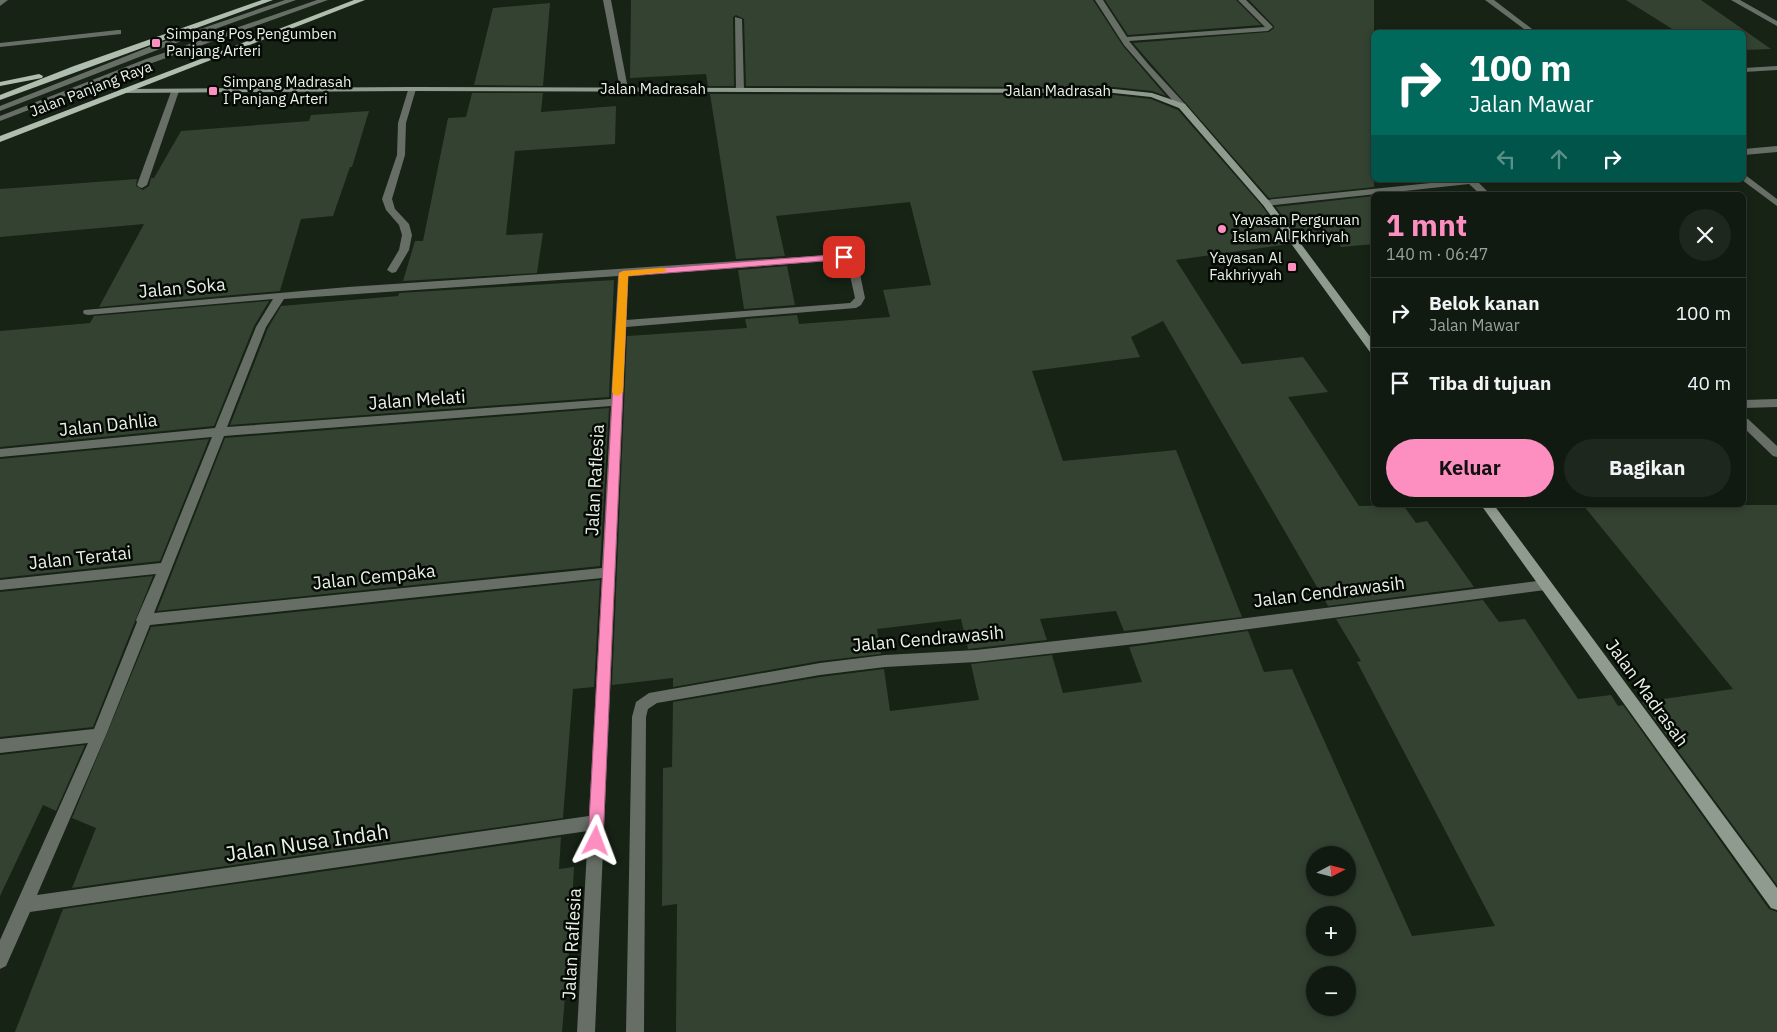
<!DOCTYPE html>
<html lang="id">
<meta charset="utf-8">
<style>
:root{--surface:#101a10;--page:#1e271e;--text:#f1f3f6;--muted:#9ca19f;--line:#303830;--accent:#fd8ec0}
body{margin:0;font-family:"IBM Plex Sans",sans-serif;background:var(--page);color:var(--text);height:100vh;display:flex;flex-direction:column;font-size:19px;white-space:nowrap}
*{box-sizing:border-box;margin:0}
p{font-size:16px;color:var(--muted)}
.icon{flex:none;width:28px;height:28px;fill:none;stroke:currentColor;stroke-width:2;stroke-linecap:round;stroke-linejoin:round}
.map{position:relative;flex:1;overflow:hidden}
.panel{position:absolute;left:1371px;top:192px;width:375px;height:315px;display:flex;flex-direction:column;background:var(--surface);border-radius:8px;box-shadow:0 2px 8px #0003,0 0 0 1px var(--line)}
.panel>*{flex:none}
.hud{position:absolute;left:1371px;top:30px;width:375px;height:152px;border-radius:8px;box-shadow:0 2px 8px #0003,0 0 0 1px var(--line);background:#00695c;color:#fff;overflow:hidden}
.needle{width:32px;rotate:83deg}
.tools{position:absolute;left:1306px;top:846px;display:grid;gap:10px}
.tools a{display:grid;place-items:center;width:50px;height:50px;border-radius:50%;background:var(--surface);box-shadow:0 2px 8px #0003,0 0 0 1px var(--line);font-size:25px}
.pin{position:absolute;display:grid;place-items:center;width:42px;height:42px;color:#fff;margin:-21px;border-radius:10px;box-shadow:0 2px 8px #0006}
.me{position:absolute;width:55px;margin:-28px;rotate:3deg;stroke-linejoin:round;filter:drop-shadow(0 0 4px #0008)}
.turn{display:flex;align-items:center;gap:18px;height:105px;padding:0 15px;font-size:22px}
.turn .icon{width:65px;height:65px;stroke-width:2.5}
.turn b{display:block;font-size:35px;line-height:42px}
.lanes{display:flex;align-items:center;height:48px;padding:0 15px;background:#0003;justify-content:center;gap:25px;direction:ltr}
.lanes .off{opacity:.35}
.round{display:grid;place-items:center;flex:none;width:52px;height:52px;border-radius:26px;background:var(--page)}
.head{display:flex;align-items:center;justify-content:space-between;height:85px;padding:0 15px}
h1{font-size:30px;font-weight:800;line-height:38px;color:var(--accent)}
.primary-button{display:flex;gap:10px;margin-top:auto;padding:10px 15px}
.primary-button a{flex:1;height:58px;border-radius:30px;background:var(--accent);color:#111;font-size:20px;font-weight:800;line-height:58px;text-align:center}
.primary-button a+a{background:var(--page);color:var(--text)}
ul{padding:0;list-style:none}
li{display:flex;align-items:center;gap:15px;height:70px;padding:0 15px;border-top:1px solid var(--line)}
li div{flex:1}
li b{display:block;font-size:19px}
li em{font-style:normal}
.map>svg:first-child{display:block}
.building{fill:#344232;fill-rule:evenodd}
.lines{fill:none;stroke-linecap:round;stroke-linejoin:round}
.lane{fill:#676e66;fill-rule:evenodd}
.street{fill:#676e66;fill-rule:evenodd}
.secondary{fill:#909b8f;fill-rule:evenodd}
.primary{fill:#b0beaf;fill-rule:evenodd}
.route{fill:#fd8ec0;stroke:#a45c7d}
.slow{fill:#f59e0b}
.poi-dot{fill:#fd8ec0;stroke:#060a05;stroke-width:2}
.labels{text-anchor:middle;stroke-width:5;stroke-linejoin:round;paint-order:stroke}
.far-poi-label{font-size:15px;fill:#e9f1e8;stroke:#060a05;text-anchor:start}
.far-street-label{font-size:15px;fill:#e9f1e8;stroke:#060a05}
.street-label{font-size:18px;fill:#e9f1e8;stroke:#060a05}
.near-street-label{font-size:21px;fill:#e9f1e8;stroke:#060a05}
</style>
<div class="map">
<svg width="1777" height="1032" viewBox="0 0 1777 1032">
<rect width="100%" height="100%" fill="#162315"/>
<g class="building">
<path d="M631,0H1093L1123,46L1166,96L1152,91L1114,87L746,86L744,19L736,15L733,17L734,86H708L706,74L630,78Z"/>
<path d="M1105,0H1236L1261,25L1128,35Z"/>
<path d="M1249,0H1374V187L1269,198L1133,43L1269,32L1274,28V26Z"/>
<path d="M1626,0H1701L1771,49L1744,50V32H1677Z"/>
<path d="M550,3L543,86L474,85L493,8Z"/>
<path d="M472,93H543L541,112L616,106L615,144L515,151L506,235L543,233L537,273L403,281L415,241H423L448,118L466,117Z"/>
<path d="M710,94L1114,95L1151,99L1178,110L1262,206L1289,244L1176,260L1242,364L1303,357L1328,392L1288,397L1359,506L1403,505L1416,523L1427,521L1474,587L1328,606L1163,321L1131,337L1140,357L1032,371L1063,461L1176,450L1242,617L1124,631L1116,611L1040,619L1047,640L968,649L961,619L877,629L881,654L820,661L673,687V678L612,685L627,336L747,328L745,319L797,315L799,324L890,317L883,290L931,285L910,202L776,216L785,256L736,259Z"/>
<path d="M369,111L352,167H350L333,216L301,219L280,291L99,307L144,224L0,237V189L137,179L136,186L143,190L149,186L151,178H154L181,131L309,121L311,115Z"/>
<path d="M1374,196V244L1341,247L1334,237L1302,242L1276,207Z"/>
<path d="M787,266L795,305L744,309L738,270Z"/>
<path d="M614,280L609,397L230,425L268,328L281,306L398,296L399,293Z"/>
<path d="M269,301L254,326L214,426L0,447V331L90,323L94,316Z"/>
<path d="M609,408L600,566L157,611L225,438Z"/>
<path d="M209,439L160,561L0,578V459Z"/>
<path d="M1583,505H1777V885L1642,702L1733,689Z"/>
<path d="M153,576L93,727L0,737V592Z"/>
<path d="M600,580L594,687L573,689L563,818L72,888L96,828L72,818L151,627Z"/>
<path d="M1483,600L1499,622L1525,619L1578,699L1611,695L1618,706L1623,705L1769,909L1777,912V1032H676L677,904L662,906L663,768L672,767L673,702L820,677L884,669L890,711L979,700L971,664L1052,655L1063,693L1142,682L1129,647L1248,631L1264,672L1292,669L1412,936L1495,926L1357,662L1361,661L1336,619ZM1315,855H1348V888H1315ZM1315,915H1348V948H1315ZM1315,975H1348V1008H1315Z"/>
<path d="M85,745L56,811L43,805L0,896V755Z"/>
<path d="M561,837L559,869L574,867L571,929L562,1032H15L63,909Z"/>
</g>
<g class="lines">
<g class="lane">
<path d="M0,0H8L0,6Z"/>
<path d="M285,0H296L165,47L0,111V106L159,43Z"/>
<path d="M317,0H328L152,63L0,121V116L146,59Z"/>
<path d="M118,30H121V34L0,47V43Z"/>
</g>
<g class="street">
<path d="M603,0H611L628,89L624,91L620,89Z"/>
<path d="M1095,0H1103L1127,37L1265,27L1238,0H1246L1273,27L1268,31L1129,41L1149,65L1185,104L1186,106L1182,108H1179L1124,45Z"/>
<path d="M1485,0H1494L1536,32H1528Z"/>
<path d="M1731,0H1740L1777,21V26Z"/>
<path d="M735,17L742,19L744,90L740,92L736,90Z"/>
<path d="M1777,66V70L1744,72V68Z"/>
<path d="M409,87L416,89L406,123L405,155L392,199L395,209L409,224L412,235L409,250L396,272L392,273L387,270L399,250L402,235L399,225L386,210L382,199L397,155L398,123Z"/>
<path d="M172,89L179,91L147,185L142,188L139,187L137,185Z"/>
<path d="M1777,146V152L1744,155V149Z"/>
<path d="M1744,174L1777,199V206L1742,180Z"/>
<path d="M1460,180H1490L1479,183L1491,195H1481L1469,184L1266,206L1261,203L1266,200Z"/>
<path d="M844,254L857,260L865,298L861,305L856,308L626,327L595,1032H577L588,831L30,912L6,966L0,969V940L88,743L0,753V739L94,729L137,622L136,620L156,574L0,590V580L161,563L212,437L0,457V449L215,428L256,327L273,299L88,315L84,314L83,312L84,310L348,287ZM843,260L847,262L855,298L850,303L626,320L628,276ZM618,276L611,399L227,427L266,327L284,299ZM611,406L602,568L154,613L224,436ZM602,578L589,816L37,895L106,735L150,625Z"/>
<path d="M1777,399V407L1744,408V400Z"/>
<path d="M1744,418L1748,419L1777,446V457L1773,456L1744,428Z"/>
<path d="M1545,580L1550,581L1552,585L1550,589L1545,590L1144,643L976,662L885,667L820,675L657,703L648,709L646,717L644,1032H626L632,717L636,702L649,693L820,663L885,655L976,650L1144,631Z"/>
</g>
<g class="secondary">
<path d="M412,87L1114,89L1152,93L1185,104L1269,201L1374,342V353L1370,352L1263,205L1179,108L1151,97L1114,93L412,91L122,93L118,91L122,89Z"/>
<path d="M1481,505H1494L1777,888V910L1771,908Z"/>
</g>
<g class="primary">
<path d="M262,0H273L0,100V95L74,66Z"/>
<path d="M354,0H365L0,142V136Z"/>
<path d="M39,74L43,76L42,78L0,86V82Z"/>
</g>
</g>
<path class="route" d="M844,254L849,257L848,259L628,276L603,841L601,846L596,848L591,846L588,841L619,273L623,271Z"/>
<path class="slow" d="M662,268L667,270L665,272L628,276L623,392L618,396L614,395L612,392L619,273L623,271Z"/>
<g class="poi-dot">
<rect x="151" y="38" width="10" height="10" rx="2.5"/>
<rect x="208" y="86" width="10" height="10" rx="2.5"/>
<circle cx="1222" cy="229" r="5"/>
<rect x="1287" y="262" width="10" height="10" rx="2.5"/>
</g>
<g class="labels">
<g class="far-poi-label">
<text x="166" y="39">Simpang Pos Pengumben<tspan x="166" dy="17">Panjang Arteri</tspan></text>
<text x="223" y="87">Simpang Madrasah<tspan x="223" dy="17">I Panjang Arteri</tspan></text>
<text x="1232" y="225">Yayasan Perguruan<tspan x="1232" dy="17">Islam Al Fkhriyah</tspan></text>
<text x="1282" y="263" text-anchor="end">Yayasan Al<tspan x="1282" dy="17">Fakhriyyah</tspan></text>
</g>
<g class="far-street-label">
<text transform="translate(91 89) rotate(-21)" y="5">Jalan Panjang Raya</text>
<text x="653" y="94">Jalan Madrasah</text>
<text x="1058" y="96">Jalan Madrasah</text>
</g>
<g class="street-label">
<text transform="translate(182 288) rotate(-5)" y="6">Jalan Soka</text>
<text transform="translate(417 400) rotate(-4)" y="6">Jalan Melati</text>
<text transform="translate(108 425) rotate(-6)" y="6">Jalan Dahlia</text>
<text transform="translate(595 480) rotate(-87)" y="6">Jalan Raflesia</text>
<text transform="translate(80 558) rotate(-6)" y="6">Jalan Teratai</text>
<text transform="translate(374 577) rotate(-6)" y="6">Jalan Cempaka</text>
<text transform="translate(1329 592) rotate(-7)" y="6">Jalan Cendrawasih</text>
<text transform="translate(928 639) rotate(-5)" y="6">Jalan Cendrawasih</text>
<text transform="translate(1647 693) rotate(54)" y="6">Jalan Madrasah</text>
<text transform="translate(572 944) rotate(-87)" y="6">Jalan Raflesia</text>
</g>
<g class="near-street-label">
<text transform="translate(307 843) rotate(-8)" y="7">Jalan Nusa Indah</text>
</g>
</g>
</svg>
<div class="tools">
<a><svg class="needle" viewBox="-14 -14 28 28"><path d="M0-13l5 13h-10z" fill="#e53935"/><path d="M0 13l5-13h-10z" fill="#9ca19f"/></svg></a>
<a>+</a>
<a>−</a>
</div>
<div class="pin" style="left:844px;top:257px;background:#d93025"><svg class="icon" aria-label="arrive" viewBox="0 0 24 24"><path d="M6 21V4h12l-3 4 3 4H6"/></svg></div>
<svg class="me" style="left:596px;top:841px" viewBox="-20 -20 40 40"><path d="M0-17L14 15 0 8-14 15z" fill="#fd8ec0" stroke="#fff" stroke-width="4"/></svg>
<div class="hud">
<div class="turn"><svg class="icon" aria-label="right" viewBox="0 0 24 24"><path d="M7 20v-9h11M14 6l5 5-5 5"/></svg><div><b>100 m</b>Jalan Mawar</div></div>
<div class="lanes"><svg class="icon off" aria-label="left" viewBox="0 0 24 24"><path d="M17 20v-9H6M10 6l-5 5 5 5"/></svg><svg class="icon off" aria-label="ahead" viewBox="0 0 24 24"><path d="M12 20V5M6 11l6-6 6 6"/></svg><svg class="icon" aria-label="right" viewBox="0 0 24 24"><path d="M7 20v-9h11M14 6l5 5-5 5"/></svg></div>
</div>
<section class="panel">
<div class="head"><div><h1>1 mnt</h1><p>140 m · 06:47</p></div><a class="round"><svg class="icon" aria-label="close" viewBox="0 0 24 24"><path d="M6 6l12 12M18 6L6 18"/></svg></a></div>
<ul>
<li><svg class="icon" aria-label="right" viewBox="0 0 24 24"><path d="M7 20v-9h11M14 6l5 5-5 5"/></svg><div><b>Belok kanan</b><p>Jalan Mawar</p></div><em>100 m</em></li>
<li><svg class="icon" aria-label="arrive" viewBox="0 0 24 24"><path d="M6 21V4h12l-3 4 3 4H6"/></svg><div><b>Tiba di tujuan</b></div><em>40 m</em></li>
</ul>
<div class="primary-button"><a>Keluar</a><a>Bagikan</a></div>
</section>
</div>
